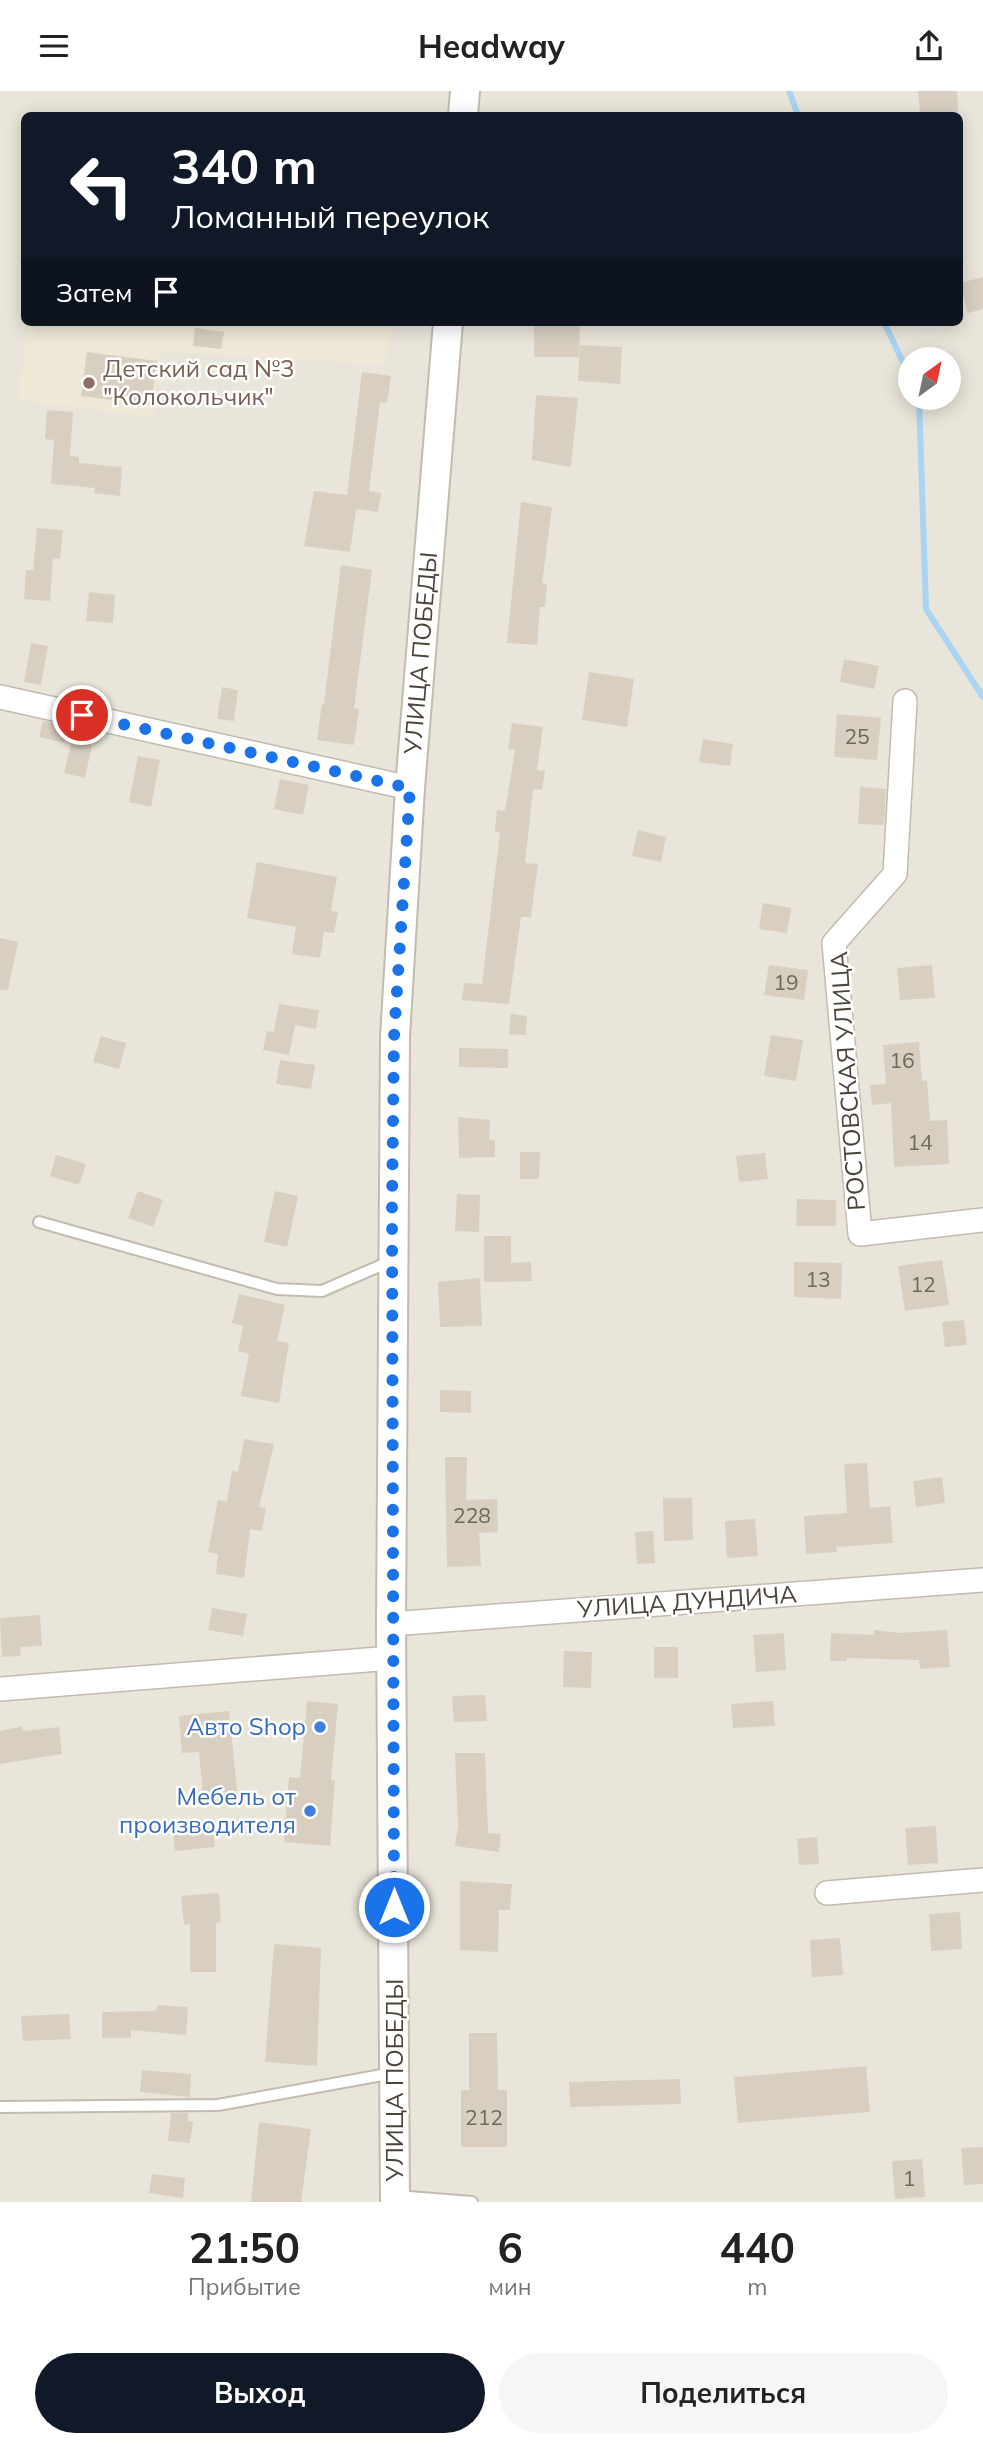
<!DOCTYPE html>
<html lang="ru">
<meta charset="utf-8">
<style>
:root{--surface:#fff;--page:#f6f6f6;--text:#222;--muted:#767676;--accent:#111827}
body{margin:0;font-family:Mulish,sans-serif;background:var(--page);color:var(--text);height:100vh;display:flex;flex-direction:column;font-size:26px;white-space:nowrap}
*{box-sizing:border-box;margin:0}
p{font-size:23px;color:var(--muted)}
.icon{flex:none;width:38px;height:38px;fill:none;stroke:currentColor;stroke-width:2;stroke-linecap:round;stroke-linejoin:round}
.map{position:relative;height:2111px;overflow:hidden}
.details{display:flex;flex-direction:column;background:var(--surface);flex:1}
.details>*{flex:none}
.top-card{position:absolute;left:21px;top:21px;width:942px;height:214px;border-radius:10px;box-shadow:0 4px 18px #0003;background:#111827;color:#fff;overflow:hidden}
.needle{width:46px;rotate:33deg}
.tools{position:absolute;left:898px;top:256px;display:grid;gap:14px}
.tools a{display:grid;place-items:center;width:63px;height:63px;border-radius:50%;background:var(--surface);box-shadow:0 4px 18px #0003;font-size:35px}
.pin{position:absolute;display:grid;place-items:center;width:60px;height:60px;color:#fff;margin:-30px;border:4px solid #fff;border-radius:50%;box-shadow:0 2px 7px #0007}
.me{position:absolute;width:77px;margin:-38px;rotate:0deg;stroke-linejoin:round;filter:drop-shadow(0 0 5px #0008)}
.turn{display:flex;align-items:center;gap:24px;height:147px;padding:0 35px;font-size:32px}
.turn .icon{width:91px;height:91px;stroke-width:2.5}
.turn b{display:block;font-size:49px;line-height:60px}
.then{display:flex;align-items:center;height:66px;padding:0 35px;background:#0003;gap:14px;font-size:26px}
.eta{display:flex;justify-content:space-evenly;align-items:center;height:119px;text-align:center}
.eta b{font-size:42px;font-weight:700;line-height:49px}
.action{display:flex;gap:14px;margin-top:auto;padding:14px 35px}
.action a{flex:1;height:80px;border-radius:42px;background:var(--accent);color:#fff;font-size:28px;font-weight:700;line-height:80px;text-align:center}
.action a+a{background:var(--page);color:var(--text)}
header{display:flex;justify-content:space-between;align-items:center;height:91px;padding:0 35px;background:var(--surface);font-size:32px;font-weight:700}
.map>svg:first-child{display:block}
.residential{fill:#eae5da;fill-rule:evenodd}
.education{fill:#efe8d6}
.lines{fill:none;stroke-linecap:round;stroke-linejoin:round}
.stream{stroke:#a9d4f2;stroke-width:6}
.building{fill:#d8cfc1}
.service-casing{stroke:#c2bbae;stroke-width:14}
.minor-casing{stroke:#c2bbae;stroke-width:26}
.tertiary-casing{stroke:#c2bbae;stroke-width:32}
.service{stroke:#fff;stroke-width:10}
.minor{stroke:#fff;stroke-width:23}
.tertiary{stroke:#fff;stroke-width:28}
.route{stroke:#1a73e8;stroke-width:12;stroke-dasharray:0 21.6}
.education-dot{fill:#8d6e63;stroke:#fff;stroke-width:2.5}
.shop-dot{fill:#3f7fe0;stroke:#fff;stroke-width:2.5}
.labels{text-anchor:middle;stroke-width:5;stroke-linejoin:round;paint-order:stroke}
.number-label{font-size:21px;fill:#6e675b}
.education-label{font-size:24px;fill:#785e54;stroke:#fff;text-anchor:start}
.street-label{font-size:24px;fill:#4b4439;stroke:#fff}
.shop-label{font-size:24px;fill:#366cbe;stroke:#fff;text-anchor:end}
</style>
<header><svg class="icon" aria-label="menu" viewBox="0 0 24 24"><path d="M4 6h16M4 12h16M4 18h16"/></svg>Headway<svg class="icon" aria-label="share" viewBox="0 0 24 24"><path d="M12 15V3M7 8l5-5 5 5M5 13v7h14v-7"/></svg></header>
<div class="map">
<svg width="983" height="2111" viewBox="0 0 983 2111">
<rect width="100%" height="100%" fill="#f6f3ec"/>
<path class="residential" d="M0,0H983V2111H0ZM24,24H959V231H24ZM910,268H948V306H910Z"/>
<path class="education" d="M28,231H393L385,274L161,260L154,326L18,309Z"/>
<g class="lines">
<g class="stream">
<path d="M789,0L798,24"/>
<path d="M884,231L910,286"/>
<path d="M919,306L926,518L983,606"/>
</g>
</g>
<g class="building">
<path d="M918,0H957L958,21L920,23Z"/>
<path d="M983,186V218L968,222L960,192Z"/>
<path d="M534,231H580L579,266H534Z"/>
<path d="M195,237L224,241L221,258L193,255Z"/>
<path d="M580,254L622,256L620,293L578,290Z"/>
<path d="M87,261L157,270L151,314L81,305Z"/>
<path d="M362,281L391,285L387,312L380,311L369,400L381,402L378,421L356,418L350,461L304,455L314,400L347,404Z"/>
<path d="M536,304L578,307L571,376L532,369Z"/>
<path d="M47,319L73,321L70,365L79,366V372L122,376L120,405L94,402L95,397L51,393L54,349L45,348Z"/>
<path d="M521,411L552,416L542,492L547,493L545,516H540L537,554L507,552Z"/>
<path d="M37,437L63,439L60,468L53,467L50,510L24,508L26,479H33Z"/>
<path d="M341,474L372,479L354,617L359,618L354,654L317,649L322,613H324Z"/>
<path d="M89,501L115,504L113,532L86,530Z"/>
<path d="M31,552L48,555L41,594L24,591Z"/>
<path d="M844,568L879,575L874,598L840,591Z"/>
<path d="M589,581L634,588L627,636L582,629Z"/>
<path d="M222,596L238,599L234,630L217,628Z"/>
<path d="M837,623L881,627L877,669L834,666Z"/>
<path d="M43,630L68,636L64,652L39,646Z"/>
<path d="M512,632L543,636L537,679L545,680L542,699L533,698L525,772L538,773L531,826H521L509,913L462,909L464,892L482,893L500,741H495L497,719L505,720L515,659L508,658Z"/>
<path d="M703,648L733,653L730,675L699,671Z"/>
<path d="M72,649L92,654L85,687L64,682Z"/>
<path d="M138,665L160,669L151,716L129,711Z"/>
<path d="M280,688L309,694L303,724L274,718Z"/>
<path d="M860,696L886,698L884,734L858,733Z"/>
<path d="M638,739L666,746L661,771L632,765Z"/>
<path d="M257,771L337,786L331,820L338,821L334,842L324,841L320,867L292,863L296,836L247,827Z"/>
<path d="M763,812L791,817L787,842L759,838Z"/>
<path d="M0,847L18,851L8,899H0Z"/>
<path d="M769,874L808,879L804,909L764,904Z"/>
<path d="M932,874L935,907L900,909L897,877Z"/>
<path d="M279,913L319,919L316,938L295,934L289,964L263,959L267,940L274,941Z"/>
<path d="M511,923L527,925L526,944L509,943Z"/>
<path d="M771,944L803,949L796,990L764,985Z"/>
<path d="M101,945L126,952L119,978L93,971Z"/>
<path d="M919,951L922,990L927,989L930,1030L947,1029L949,1073L894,1076L891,1012L872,1014L870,994L886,993L883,954Z"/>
<path d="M459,957L508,958V977L459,976Z"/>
<path d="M280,969L315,974L311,998L276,993Z"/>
<path d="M458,1026L490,1029L489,1049H495V1066L459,1067Z"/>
<path d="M520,1061H540L539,1088H520Z"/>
<path d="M765,1062L768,1088L739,1091L736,1065Z"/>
<path d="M56,1064L86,1073L79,1094L50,1085Z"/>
<path d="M138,1100L163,1109L153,1136L128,1127Z"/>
<path d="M275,1100L298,1105L287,1156L264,1151Z"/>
<path d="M457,1103L480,1104L479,1141L455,1140Z"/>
<path d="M797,1108L836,1109V1135H796Z"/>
<path d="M484,1145H511V1172L531,1171L532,1190L484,1191Z"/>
<path d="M942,1169L949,1214L905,1220L898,1175Z"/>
<path d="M794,1171L842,1172L841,1208L794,1206Z"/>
<path d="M480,1187L482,1235L440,1236L438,1191Z"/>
<path d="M239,1203L285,1214L277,1250L289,1252L279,1312L241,1305L249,1263L238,1260L243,1235L232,1232Z"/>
<path d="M964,1229L967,1254L945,1256L942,1231Z"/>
<path d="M440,1299L471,1300V1322L440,1321Z"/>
<path d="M244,1348L274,1353L259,1416L266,1417L262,1440L250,1438L244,1487L216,1483L218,1463L208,1461L218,1409L227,1410L232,1380L238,1381Z"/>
<path d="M445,1366H467L466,1409L497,1408L498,1441L479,1442L481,1475L447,1476Z"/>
<path d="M867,1372L870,1417L890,1415L893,1452L836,1456L837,1461L806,1463L804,1425L847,1422L844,1373Z"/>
<path d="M942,1386L945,1412L916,1416L913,1390Z"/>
<path d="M663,1407H692L693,1449L664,1450Z"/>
<path d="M755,1428L758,1465L727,1467L725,1430Z"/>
<path d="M653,1440L655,1472L637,1473L635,1441Z"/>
<path d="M212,1517L247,1523L243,1545L208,1539Z"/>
<path d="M40,1524L42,1555L20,1556L21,1565L2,1566L0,1527Z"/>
<path d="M874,1539L899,1542L947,1539L950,1576L920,1578L919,1569L847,1567V1570H830L831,1542L874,1544Z"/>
<path d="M784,1542L786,1579L756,1581L753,1544Z"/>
<rect x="654" y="1556" width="24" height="31"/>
<path d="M564,1560L592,1561L591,1597L563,1596Z"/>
<path d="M485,1604L487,1630L454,1631L452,1605Z"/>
<path d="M307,1610L338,1613L331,1689L335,1690L330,1755L284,1751L289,1686L300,1687Z"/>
<path d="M773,1610L775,1635L733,1637L731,1613Z"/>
<path d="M229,1620L237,1700L203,1704L199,1661L182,1662L179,1625Z"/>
<path d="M22,1635L23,1640L59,1636L62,1663L0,1673V1640Z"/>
<path d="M455,1662H485L488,1742L501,1743L499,1761L455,1755L458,1735Z"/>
<path d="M936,1735L938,1772L908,1774L905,1737Z"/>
<path d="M213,1737L215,1756L175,1760L173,1740Z"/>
<path d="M817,1746L819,1773L799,1774L797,1748Z"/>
<path d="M460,1790L512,1793L510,1819H499L498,1861L460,1859Z"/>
<path d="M219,1802L221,1831L216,1832V1881H190V1833L184,1834L181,1805Z"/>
<path d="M960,1821L962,1858L931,1860L929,1823Z"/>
<path d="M840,1847L843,1884L812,1886L810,1849Z"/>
<path d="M274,1853L321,1857L317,1975L265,1971Z"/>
<path d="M157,1914L188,1916L186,1944L131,1939V1947H102V1921L156,1920Z"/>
<path d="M69,1923L71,1948L23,1950L21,1925Z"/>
<path d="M469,1942H497L498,1999H507V2056H461V1999H469Z"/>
<path d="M866,1975L870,2021L738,2032L734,1986Z"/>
<path d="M142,1979L191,1983L190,2006L140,2001Z"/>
<path d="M680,1988L681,2013L570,2016L569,1991Z"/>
<path d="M171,2022H188V2030L193,2031L190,2052L168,2050Z"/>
<path d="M259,2031L311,2038L301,2111H251Z"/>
<path d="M983,2056V2093L964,2094L961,2057Z"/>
<path d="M922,2068L925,2106L895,2108L892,2070Z"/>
<path d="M152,2083L185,2087L183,2107L149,2102Z"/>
</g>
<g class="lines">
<g class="service-casing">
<g id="service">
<path d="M39,1131L277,1198L322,1200L391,1170"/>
<path d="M0,2016L218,2014L393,1982"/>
<path d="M396,2105L472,2111"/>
</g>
</g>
<g class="minor-casing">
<g id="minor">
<path d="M0,606L410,697"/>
<path d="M905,610L895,783L834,852L860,1143L983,1129"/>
<path d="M391,1533L983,1489"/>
<path d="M0,1598L392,1567"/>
<path d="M827,1802L983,1789"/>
</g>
</g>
<g class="tertiary-casing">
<g id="tertiary">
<path d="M463,24L465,0"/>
<path id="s1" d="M395,2111L391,1533L395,946L410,697L448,231"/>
</g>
</g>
<use href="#service" class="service"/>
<use href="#minor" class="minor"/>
<use href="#tertiary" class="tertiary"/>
</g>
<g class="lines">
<path class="route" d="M82,624L410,697L394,946L392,1116L394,1816"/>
</g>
<circle class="education-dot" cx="89" cy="292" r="7"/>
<g class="shop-dot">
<circle cx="320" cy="1636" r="7"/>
<circle cx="310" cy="1720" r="7"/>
</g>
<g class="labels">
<g class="number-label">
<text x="857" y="653">25</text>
<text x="786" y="899">19</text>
<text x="902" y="977">16</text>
<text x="920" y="1059">14</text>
<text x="818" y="1196">13</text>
<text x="923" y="1201">12</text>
<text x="472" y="1432">228</text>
<text x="484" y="2034">212</text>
<text x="909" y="2095">1</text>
</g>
<g class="education-label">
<text x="103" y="286">Детский сад №3<tspan x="103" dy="28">"Колокольчик"</tspan></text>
</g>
<g class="street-label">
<text dy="8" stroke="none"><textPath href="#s1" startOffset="1550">УЛИЦА ПОБЕДЫ</textPath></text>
<text transform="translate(848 990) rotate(-94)" y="8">РОСТОВСКАЯ УЛИЦА</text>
<text transform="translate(687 1511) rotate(-4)" y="8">УЛИЦА ДУНДИЧА</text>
<text transform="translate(395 1989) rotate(-90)" y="8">УЛИЦА ПОБЕДЫ</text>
</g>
<g class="shop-label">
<text x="306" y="1644">Авто Shop</text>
<text x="296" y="1714">Мебель от<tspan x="296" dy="28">производителя</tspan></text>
</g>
</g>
</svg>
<div class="tools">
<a><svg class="needle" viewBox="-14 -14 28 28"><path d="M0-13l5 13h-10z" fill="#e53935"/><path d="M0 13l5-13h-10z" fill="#767676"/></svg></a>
</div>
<div class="pin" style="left:82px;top:624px;background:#d93025"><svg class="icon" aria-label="arrive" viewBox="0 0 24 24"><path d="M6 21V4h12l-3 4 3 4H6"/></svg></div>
<svg class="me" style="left:394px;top:1816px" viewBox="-20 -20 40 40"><circle r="17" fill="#1a73e8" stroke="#fff" stroke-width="3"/><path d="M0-11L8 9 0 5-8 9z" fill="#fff"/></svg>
<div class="top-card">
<div class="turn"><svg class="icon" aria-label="left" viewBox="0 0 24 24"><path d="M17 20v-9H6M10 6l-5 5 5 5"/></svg><div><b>340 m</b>Ломанный переулок</div></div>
<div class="then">Затем<svg class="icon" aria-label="arrive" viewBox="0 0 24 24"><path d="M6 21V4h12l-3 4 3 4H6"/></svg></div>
</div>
</div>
<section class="details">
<div class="eta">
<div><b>21:50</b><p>Прибытие</p></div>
<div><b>6</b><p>мин</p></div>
<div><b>440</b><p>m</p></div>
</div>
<div class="action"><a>Выход</a><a>Поделиться</a></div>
</section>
